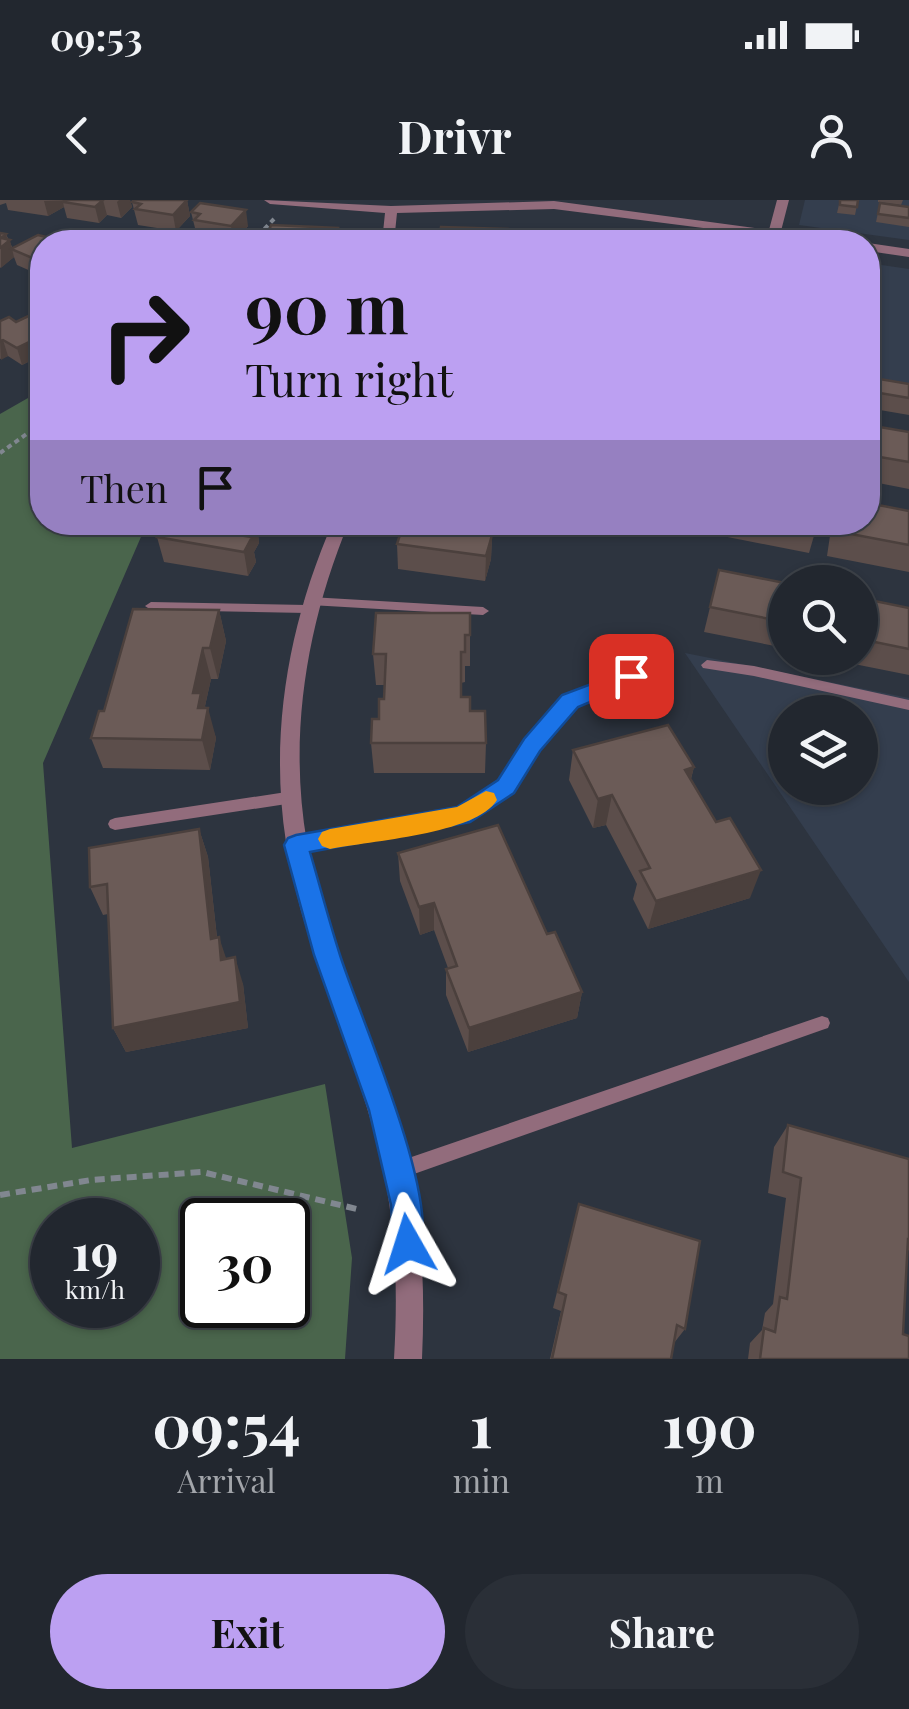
<!DOCTYPE html>
<style>
:root{--surface:#22272f;--page:#2a2f37;--text:#f1f3f6;--muted:#a2a5aa;--line:#3f444b;--accent:#bca0f2}
body{margin:0;font-family:"Playfair Display",serif;background:var(--page);color:var(--text);height:100vh;display:flex;flex-direction:column;font-size:38px;white-space:nowrap}
*{box-sizing:border-box;margin:0}
p{font-size:32px;color:var(--muted)}
.icon{flex:none;width:55px;height:55px;fill:none;stroke:currentColor;stroke-width:2;stroke-linecap:round;stroke-linejoin:round}
.map{position:relative;height:1159px;overflow:hidden}
.details{display:flex;flex-direction:column;background:var(--surface);flex:1}
.details>*{flex:none}
.top-card{position:absolute;left:30px;top:30px;width:850px;height:305px;border-radius:40px;box-shadow:0 2px 8px #0004,0 0 0 2px var(--line);background:#bca0f2;color:#111;overflow:hidden}
.tools{position:absolute;left:768px;top:365px;display:grid;gap:20px}
.tools a{display:grid;place-items:center;width:110px;height:110px;border-radius:50%;background:var(--surface);box-shadow:0 2px 8px #0004,0 0 0 2px var(--line);font-size:50px}
.speed{position:absolute;left:30px;top:998px;display:flex;gap:20px;font-size:50px;font-weight:700;text-align:center}
.speed>*{display:grid;place-content:center;width:130px;height:130px;border-radius:50%;background:var(--surface);box-shadow:0 2px 8px #0004,0 0 0 2px var(--line);line-height:1}
.speed small{font-size:25px;font-weight:400}
.speed .limit{border:5px solid #111;border-radius:15px;background:#fff;color:#111}
.pin{position:absolute;display:grid;place-items:center;width:85px;height:85px;color:#fff;margin:-42px;border-radius:20px;box-shadow:0 5px 15px #0006}
.me{position:absolute;width:110px;margin:-55px;rotate:354deg;stroke-linejoin:round;filter:drop-shadow(0 0 8px #0008)}
.turn{display:flex;align-items:center;gap:35px;height:210px;padding:0 50px;font-size:45px}
.turn .icon{width:130px;height:130px;stroke-width:2.5}
.turn b{display:block;font-size:70px;line-height:85px}
.then{display:flex;align-items:center;height:95px;padding:0 50px;background:#0003;gap:20px;font-size:38px}
.eta{display:flex;justify-content:space-evenly;align-items:center;height:170px;text-align:center}
.eta b{font-size:60px;font-weight:700;line-height:70px}
.cta{display:flex;gap:20px;margin-top:auto;padding:20px 50px}
.cta a{flex:1;height:115px;border-radius:60px;background:var(--accent);color:#111;font-size:40px;font-weight:700;line-height:115px;text-align:center}
.cta a+a{background:var(--page);color:var(--text)}
.status{display:flex;justify-content:space-between;align-items:center;height:70px;padding:0 50px;background:var(--surface);direction:ltr}
.status svg{height:28px;fill:currentColor}
header{display:flex;justify-content:space-between;align-items:center;height:130px;padding:0 50px;background:var(--surface);font-size:45px;font-weight:700}
.map>svg:first-child{display:block}
.built{fill:#343e4e;fill-rule:evenodd}
.green{fill:#4a654c;fill-rule:evenodd}
.lines{fill:none;stroke-linecap:round;stroke-linejoin:round}
.path-far1{stroke:#818790;stroke-width:4;stroke-dasharray:5 4;stroke-linecap:butt}
.path{stroke:#818790;stroke-width:6;stroke-dasharray:10 6;stroke-linecap:butt}
.service{fill:#926c7c;fill-rule:evenodd}
.minor{fill:#926c7c;fill-rule:evenodd}
.wall{fill:#5c4e4b}
.shaded-wall{fill:#4b403d}
.building{fill:#6b5b57;stroke:#4b403d;stroke-width:2.5}
.route{fill:#1a73e8;stroke:#114b97;stroke-width:2.5}
.slow{fill:#f59e0b}
</style>
<div class="status"><b>09:53</b><svg viewBox="0 0 49 12"><path d="M0 12V9h3v3zM5 12V6h3v6zM10 12V3h3v9zM15 12V0h3v12zM26 1h20v11H26zM47 4h2v5h-2z"/></svg></div>
<header><svg class="icon" aria-label="back" viewBox="0 0 24 24"><path d="M15 5l-7 7 7 7"/></svg>Drivr<svg class="icon" aria-label="person" viewBox="0 0 24 24"><circle cx="12" cy="8" r="4"/><path d="M4 21q1-7 8-7t8 7"/></svg></header>
<div class="map">
<svg width="909" height="1159" viewBox="0 0 909 1159">
<rect width="100%" height="100%" fill="#2d343f"/>
<g class="built">
<path d="M805,0H909V40L799,25Z"/>
<path d="M868,63L909,69V188L868,181Z"/>
<path d="M685,453L909,498V782ZM785,512H860V588H785Z"/>
</g>
<path class="green" d="M42,190V322L147,323L43,563L72,948L325,884L352,1058L345,1159H0V214ZM52,1020H138V1105H52ZM202,1020H288V1105H202Z"/>
<g class="lines">
<g class="path-far1">
<path d="M252,42L274,19"/>
<path d="M0,253L42,223"/>
</g>
<path class="path" d="M0,995L91,980L202,972L361,1010"/>
<g class="service">
<path d="M310,397L483,407L489,411L483,415L310,405L304,401Z"/>
<path d="M151,402L307,405L313,409L307,413L151,410L145,406Z"/>
<path d="M707,460L754,466L909,500V510L754,476L703,468L701,465Z"/>
<path d="M631,471L636,473L637,476L636,479L575,504L537,549L511,591L467,619L296,651L291,649L289,645L291,641L296,639L459,610L501,583L527,541L565,498Z"/>
<path d="M293,591L298,593L300,597L298,601L293,603L115,630L110,628L108,624L110,620L115,618Z"/>
<path d="M822,816L828,818L830,823L828,828L822,830L397,980L391,977L388,971L391,965L397,962Z"/>
</g>
<g class="minor">
<path d="M264,0L391,6L554,1L769,30L777,0H789L781,31L836,38L842,42H812L554,9L397,13L394,42H382L385,13L270,4Z"/>
<path d="M868,43L909,49V57L868,51Z"/>
<path d="M333,322H349C307,423 288,535 307,643C327,753 381,854 407,963C423,1028 425,1092 422,1159H394C398,1092 396,1029 382,963C357,854 303,752 286,642C269,533 289,422 333,322Z"/>
</g>
</g>
<g class="wall">
<path d="M0,0H130L132,7L121,18L107,15L99,23L67,18L64,7L48,16L8,10L6,3L0,5Z"/>
<path d="M187,0L190,16L176,31L138,25L132,2Z"/>
<path d="M840,0H858L855,15L837,13Z"/>
<path d="M878,0H903L901,5L878,2Z"/>
<path d="M880,3L909,7V27L876,22Z"/>
<path d="M191,12L248,26L234,42L197,36Z"/>
<path d="M0,33L6,34L13,49L42,42V76L17,65L14,57L0,68Z"/>
<path d="M42,111V155L22,165L8,156L0,159V121L16,122Z"/>
<path d="M868,177L909,184V215L868,208Z"/>
<path d="M868,225L909,232V289L868,281Z"/>
<path d="M909,311V372L827,356L832,322H868Z"/>
<path d="M668,322H818L809,353L667,325Z"/>
<path d="M258,334L259,343L254,352L256,362L248,376L164,362L157,337Z"/>
<path d="M488,334L492,335L491,359L485,381L398,369L397,344Z"/>
<path d="M719,370L785,383V448L704,432Z"/>
<path d="M860,398L909,408V475L824,458H860Z"/>
<path d="M219,410L226,441L218,479H211L205,506L216,538L210,570L103,568L91,538L104,511Z"/>
<path d="M470,413V466H465V482L461,483V497L486,543L485,573H374L371,543L384,499L385,485H376L373,454Z"/>
<path d="M573,550L694,567L691,579L750,698L648,729L633,699L637,684L606,625L593,628L569,580Z"/>
<path d="M199,629L208,657L217,737L226,759L243,784L248,828L126,852L113,828L108,714L103,715L90,687Z"/>
<path d="M398,653L547,734L582,792L577,818L468,852L446,795V769L448,768L434,730L420,735L400,681Z"/>
<path d="M788,925L909,959V1050L907,1051L903,1134L909,1159H748L750,1143L762,1130L765,1113L773,1104L786,998L768,993L774,947Z"/>
<path d="M579,1004L685,1129L674,1143L671,1159H550L561,1111L553,1108Z"/>
</g>
<g class="shaded-wall">
<path d="M75,0L63,2L64,7L48,16L44,1Z"/>
<path d="M103,0L107,15L99,23L95,7Z"/>
<path d="M119,0H130L132,7L121,18L117,2Z"/>
<path d="M187,0L190,16L176,31L173,15Z"/>
<path d="M246,10L248,26L234,42L231,26Z"/>
<path d="M338,28L339,42H330Z"/>
<path d="M6,34L8,41L10,40L14,57L1,68V38Z"/>
<path d="M42,136V155L22,165L17,148Z"/>
<path d="M3,140L8,156L1,160L0,141Z"/>
<path d="M250,322H264L258,334L259,343L254,352L256,362L248,376L244,352L245,336Z"/>
<path d="M492,335L491,359L485,381L486,356Z"/>
<path d="M219,410L226,441L218,479L210,448Z"/>
<path d="M203,448L211,479L205,506L207,514L208,508L216,538L210,570L202,540L193,493Z"/>
<path d="M694,567L686,597L685,570Z"/>
<path d="M612,595L606,625L593,628L598,599Z"/>
<path d="M199,629L208,657L220,765L211,739Z"/>
<path d="M761,670L750,698L648,729L656,701Z"/>
<path d="M434,703V730L420,735L419,707Z"/>
<path d="M219,737L228,764L221,760Z"/>
<path d="M235,757L243,784L248,828L126,852L113,828Z"/>
<path d="M582,792L577,818L468,852L469,828Z"/>
</g>
<g class="building">
<path d="M65,0H103L95,7L63,2Z"/>
<path d="M134,0H187L173,15L135,9L141,4L132,2Z"/>
<path d="M840,0H858L857,7L840,5Z"/>
<path d="M200,3L246,10L231,26L194,20L200,14L191,12Z"/>
<path d="M880,3L909,7V18L878,14Z"/>
<path d="M271,25L338,28L335,39L330,42H272L273,38H267Z"/>
<path d="M441,27L508,29V39L504,42H449V40L439,39Z"/>
<path d="M0,33L6,34L1,38L10,40L0,48Z"/>
<path d="M38,35L67,42H42V62L11,49Z"/>
<path d="M41,110L42,136L17,148L3,140L0,141V121L9,117L16,122Z"/>
<path d="M868,177L909,184V198L868,191Z"/>
<path d="M868,225L909,232V262L868,255Z"/>
<path d="M868,303L909,311V345L835,331L837,322H868Z"/>
<path d="M167,322H252L245,336L252,337L244,352L157,337Z"/>
<path d="M404,322H488L484,334L492,335L486,356L397,344Z"/>
<path d="M787,322H818L817,328Z"/>
<path d="M719,370L785,383V422L710,407Z"/>
<path d="M860,398L909,408V449L860,439Z"/>
<path d="M133,409L219,410L210,448H203L193,493H201L198,508H208L202,540L91,538L99,511H104Z"/>
<path d="M376,413H470V435H465V452H461V497H470V511H485L486,543H371L372,519H379V499H384L386,454H373Z"/>
<path d="M668,525L694,567L685,570L716,622L730,618L761,670L656,701L640,671L650,668L612,595L598,599L573,550Z"/>
<path d="M498,625L547,734L555,732L582,792L469,828L446,769L457,766L434,703L419,707L398,653Z"/>
<path d="M199,629L211,739L219,737L221,760L235,757L240,802L113,828L107,684L90,687L89,648Z"/>
<path d="M788,925L909,959V1039H908L903,1134L909,1136V1159H760L764,1128L775,1132L780,1097L787,1099L801,978L783,972Z"/>
<path d="M579,1004L700,1041L685,1129L677,1125L671,1159H552L566,1095L558,1092Z"/>
</g>
<path class="route" d="M631,469L638,471L642,476L638,482L578,507L540,551L514,593L470,622L310,652C320,686 329,721 340,755C359,815 442,1000 419,1054L408,1059L398,1054L393,1044L391,1005L369,910L314,755L284,645L288,638L296,635L457,607L498,580L524,539L562,495Z"/>
<path class="slow" d="M486,591L494,593L497,600C477,634 369,641 330,649L322,646L318,639L322,632L330,629L457,607Z"/>
</svg>
<div class="tools">
<a><svg class="icon" aria-label="search" viewBox="0 0 24 24"><circle cx="10" cy="10" r="6"/><path d="M15 15l6 6"/></svg></a>
<a><svg class="icon" aria-label="layers" viewBox="0 0 24 24"><path d="M12 4l9 5-9 5-9-5zM3 14l9 5 9-5"/></svg></a>
</div>
<div class="speed"><div>19<small>km/h</small></div><div class="limit">30</div></div>
<div class="pin" style="left:631px;top:476px;background:#d93025"><svg class="icon" aria-label="arrive" viewBox="0 0 24 24"><path d="M6 21V4h12l-3 4 3 4H6"/></svg></div>
<svg class="me" style="left:408px;top:1044px" viewBox="-20 -20 40 40"><path d="M0-17L14 15 0 8-14 15z" fill="#1a73e8" stroke="#fff" stroke-width="4"/></svg>
<div class="top-card">
<div class="turn"><svg class="icon" aria-label="right" viewBox="0 0 24 24"><path d="M7 20v-9h11M14 6l5 5-5 5"/></svg><div><b>90 m</b>Turn right</div></div>
<div class="then">Then<svg class="icon" aria-label="arrive" viewBox="0 0 24 24"><path d="M6 21V4h12l-3 4 3 4H6"/></svg></div>
</div>
</div>
<section class="details">
<div class="eta">
<div><b>09:54</b><p>Arrival</p></div>
<div><b>1</b><p>min</p></div>
<div><b>190</b><p>m</p></div>
</div>
<div class="cta"><a>Exit</a><a>Share</a></div>
</section>
